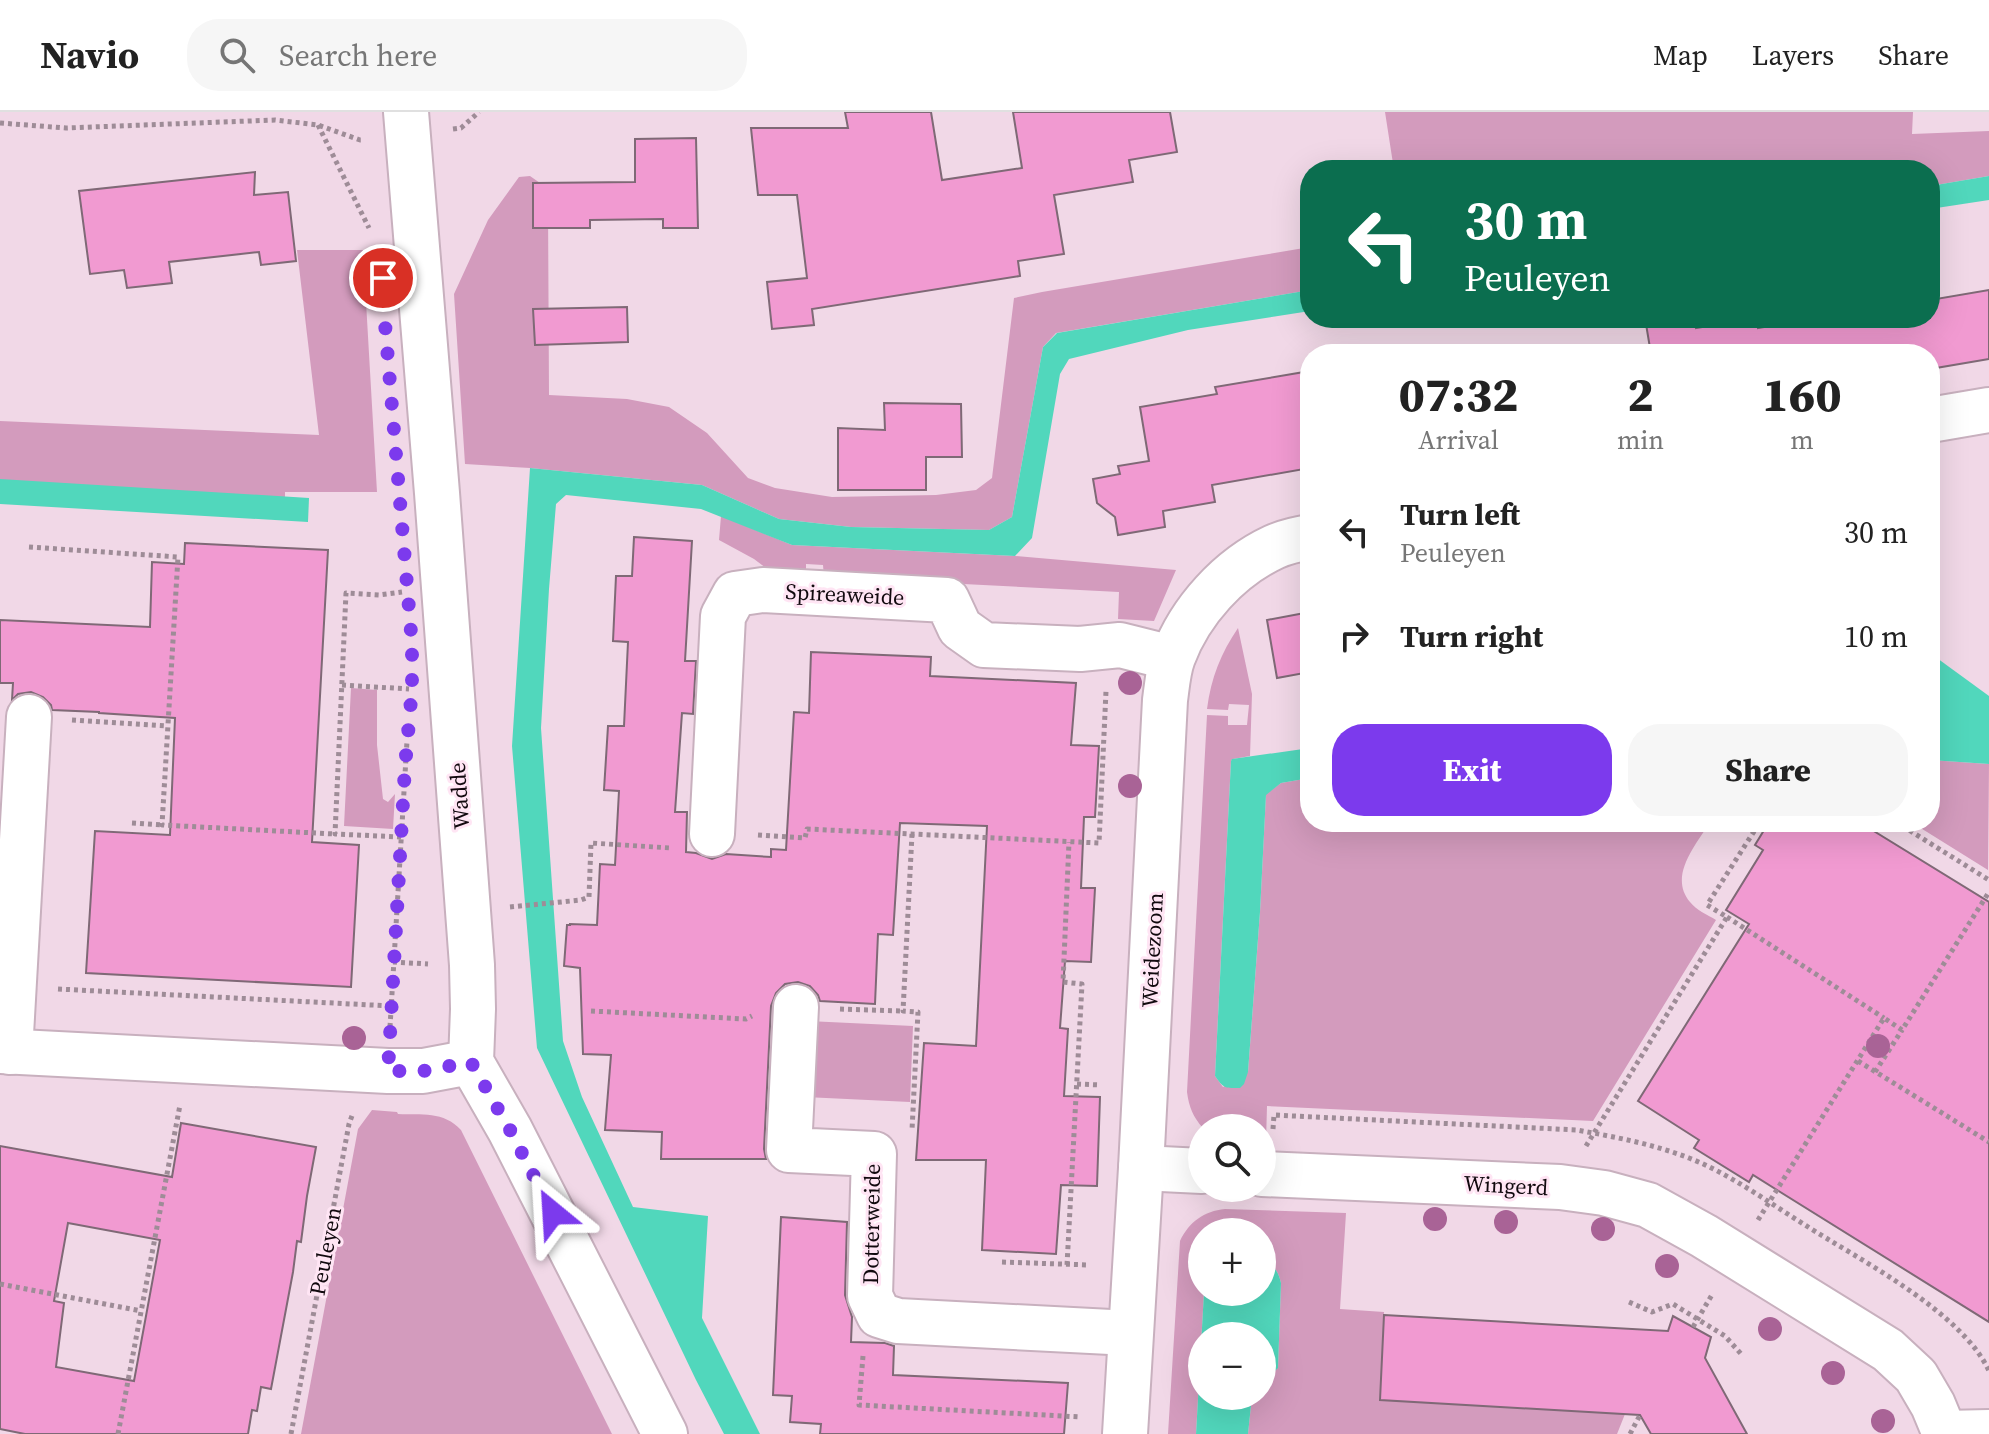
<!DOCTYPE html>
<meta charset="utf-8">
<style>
:root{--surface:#fff;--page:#f6f6f6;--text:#222;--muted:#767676;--line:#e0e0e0;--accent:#7c3aed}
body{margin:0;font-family:"Source Serif 4",serif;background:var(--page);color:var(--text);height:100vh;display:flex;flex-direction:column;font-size:30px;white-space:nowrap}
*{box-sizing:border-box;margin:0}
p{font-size:26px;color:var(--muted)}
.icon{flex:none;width:44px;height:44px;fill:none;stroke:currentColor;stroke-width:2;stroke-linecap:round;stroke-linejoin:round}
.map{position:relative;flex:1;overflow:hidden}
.drawer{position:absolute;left:1300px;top:232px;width:640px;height:488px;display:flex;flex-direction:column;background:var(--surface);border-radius:32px;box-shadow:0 8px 32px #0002}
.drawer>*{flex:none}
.hud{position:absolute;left:1300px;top:48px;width:640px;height:168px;border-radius:32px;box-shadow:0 8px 32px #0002;background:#0b6e4f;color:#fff;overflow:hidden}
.fabs{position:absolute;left:1188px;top:1002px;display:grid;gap:16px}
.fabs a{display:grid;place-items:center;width:88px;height:88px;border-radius:50%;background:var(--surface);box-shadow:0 8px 32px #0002;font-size:40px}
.pin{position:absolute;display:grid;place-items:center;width:68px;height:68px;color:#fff;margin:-34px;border:4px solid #fff;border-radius:50%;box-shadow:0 2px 8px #0007}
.me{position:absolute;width:88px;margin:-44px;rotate:333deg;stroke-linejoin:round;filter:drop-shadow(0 0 6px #0008)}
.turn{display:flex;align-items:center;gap:28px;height:168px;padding:0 32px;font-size:36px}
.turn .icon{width:104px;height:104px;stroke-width:2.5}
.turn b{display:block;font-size:56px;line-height:68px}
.eta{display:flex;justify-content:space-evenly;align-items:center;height:136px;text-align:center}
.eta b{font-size:48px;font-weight:800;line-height:56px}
.action{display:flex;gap:16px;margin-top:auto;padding:16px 32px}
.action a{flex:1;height:92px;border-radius:32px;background:var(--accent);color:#fff;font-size:32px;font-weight:800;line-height:92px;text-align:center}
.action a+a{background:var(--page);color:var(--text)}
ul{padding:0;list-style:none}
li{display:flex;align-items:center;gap:24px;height:104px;padding:0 32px}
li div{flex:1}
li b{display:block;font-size:30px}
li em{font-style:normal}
header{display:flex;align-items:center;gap:48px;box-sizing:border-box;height:112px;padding:0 40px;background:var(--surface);border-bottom:2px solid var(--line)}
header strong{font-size:38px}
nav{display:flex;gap:44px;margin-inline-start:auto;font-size:28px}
.search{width:560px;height:72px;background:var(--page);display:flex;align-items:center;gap:20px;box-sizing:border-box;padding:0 28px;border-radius:32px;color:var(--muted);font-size:30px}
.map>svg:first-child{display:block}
.green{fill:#d39bbd}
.water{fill:#51d7bc}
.building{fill:#f19ad1;stroke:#7f6976;stroke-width:2;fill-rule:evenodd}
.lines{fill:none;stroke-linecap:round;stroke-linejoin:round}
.minor-casing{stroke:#c8b0be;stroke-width:48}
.tertiary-casing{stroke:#c8b0be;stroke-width:48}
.path{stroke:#9e8c97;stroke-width:5;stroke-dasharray:4 4;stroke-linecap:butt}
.minor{stroke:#fff;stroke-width:44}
.tertiary{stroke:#fff;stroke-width:44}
.tree{fill:#a96396}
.route{stroke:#7c3aed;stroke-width:14;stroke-dasharray:0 25.2}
.labels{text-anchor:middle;stroke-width:6;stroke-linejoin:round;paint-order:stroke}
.street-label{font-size:22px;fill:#11090e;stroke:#ffe5f4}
</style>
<header>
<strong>Navio</strong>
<div class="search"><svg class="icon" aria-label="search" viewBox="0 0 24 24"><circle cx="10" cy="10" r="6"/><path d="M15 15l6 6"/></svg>Search here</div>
<nav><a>Map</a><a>Layers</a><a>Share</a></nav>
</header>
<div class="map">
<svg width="1989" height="1322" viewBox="0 0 1989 1322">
<rect width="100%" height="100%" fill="#f1d8e7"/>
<g class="green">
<path d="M1385,0H1913L1912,22L1989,19V64L1930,74V58H1394Z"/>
<path d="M530,64L540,71L548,92L549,283L627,287L669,295L707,321L748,366L775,376L832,385L936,383L976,378L992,366L1014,186L1042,180L1310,135V178L1056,221L1043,235L1012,405L989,418L851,415L779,407L702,373L530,356L465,352L454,182L488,108L519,65Z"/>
<path d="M297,138H363L377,380H285V388L0,381V309L319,323Z"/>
<path d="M721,404L792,433L1015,444L1176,458L1154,509L1118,507L1119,480L824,465L823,453L806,452V464L774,462L754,447L719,428Z"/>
<path d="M1238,516L1252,582L1250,644L1233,647L1231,649L1215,964L1223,975L1248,960L1260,800L1266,682L1281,671L1310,666V710H1710C1696,733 1668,764 1690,790C1696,798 1708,803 1716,808L1593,1009L1267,994L1266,1030L1262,1029V1016H1203C1193,1005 1189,995 1187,980L1207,603L1228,604V613H1247L1249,593L1229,592L1228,598L1207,597C1211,566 1221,541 1238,516Z"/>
<path d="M351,576L377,578V633L383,687L388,690L395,682L393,717L344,714Z"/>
<path d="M1930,648L1989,652L1988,758L1911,710H1930Z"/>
<path d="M808,909L913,914L910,990L805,985Z"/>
<path d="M372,998L397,1000L398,1002C421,1003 444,999 461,1018L612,1322H301L358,1017Z"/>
<path d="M1225,1097L1346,1101L1340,1197L1384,1200L1380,1288L1625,1302L1617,1322H1248L1252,1284H1262V1271L1278,1255L1281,1171C1279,1161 1273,1150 1262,1149V1120H1202V1180H1204L1196,1322H1168L1180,1129C1189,1110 1204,1099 1225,1097Z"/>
</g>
<g class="water">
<path d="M1989,64V88L1930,97V74Z"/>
<path d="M1310,178V199L1188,218L1069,247L1060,262L1032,426L1015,444L792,433L701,397L566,383L556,392L549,477L541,616L563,929L582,985L633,1095L708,1104L702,1206L760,1322H724L696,1268L537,936L512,634L530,356L702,373L779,407L851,415L989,418L1012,405L1043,235L1057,221Z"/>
<path d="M0,367L309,386L308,410L0,392Z"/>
<path d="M1930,541L1989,584V652L1930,648Z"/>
<path d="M1310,636V666L1281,671L1266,683L1260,800L1248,960L1244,972L1240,976C1225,976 1224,977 1215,964L1231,649L1232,647Z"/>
<path d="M1262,1149C1273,1150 1279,1161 1281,1171L1278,1256L1262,1271V1224H1202V1284H1252L1248,1322H1196L1204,1180H1262Z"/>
</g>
<g class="building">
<path d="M845,0H931L942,68L1022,56L1013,0H1170L1177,40L1129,48L1133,70L1054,83L1064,142L1018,149L1020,164L812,197L814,213L772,217L767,170L807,166L797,83H758L751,16H848Z"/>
<path d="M696,26L698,116H663V107L590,108V116H533V71L635,70V27Z"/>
<path d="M255,60L254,83L288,80L296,149L261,153L259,140L169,150L172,171L127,176L124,158L90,162L79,79Z"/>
<path d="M1989,178V247L1930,257V242H1651L1645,206H1694L1696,216L1754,206H1757L1758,216L1816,206H1930V188Z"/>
<path d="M627,195L628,230L535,233L533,197Z"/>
<path d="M1310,259V356L1212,373L1215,390L1163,399L1165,415L1118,423L1115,405L1097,391L1093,367L1120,362L1118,354L1149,349L1140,295L1217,282L1215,275Z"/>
<path d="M884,291L961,292L962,345H926V378H838V316L885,318Z"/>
<path d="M634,425L692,429L685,549H696L693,602L682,601L675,700H687L686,740L696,741L712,747L726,742L771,745V737L786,738L794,600L809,601L811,540L931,545L930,564L1076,571L1071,633L1099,634L1095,705H1084L1081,776H1095L1091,850L1065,849L1060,916L1068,917L1064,984L1100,985L1097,1074L1061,1073L1056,1142L982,1138L986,1048H916L924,931L976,934L987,714L900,711L893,823L878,822L875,892L820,889L818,883L810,874L798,870L785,872L776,881L771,894L764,1037L766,1047H661L662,1020L605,1018L611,943L583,942L580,856L564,854L567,813H570V812L597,813L600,752L615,753L619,679L604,678L608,614H624L628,530L613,529L616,464H632Z"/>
<path d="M185,431L328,438L312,730L359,733L351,875L86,861L95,719L170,723L175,606L99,601V600L52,598L51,593L43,585L31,580L18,582L12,588L13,571H0V508L150,515L152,450L184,452Z"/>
<path d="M1310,500V560L1277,566L1267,508Z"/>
<path d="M1769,710H1859L1989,790V1210L1753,1063L1749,1070L1694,1036L1699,1028L1638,989L1749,812L1726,798L1763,738L1755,733Z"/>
<path d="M181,1011L316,1035L307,1084L301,1130L297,1129L293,1160L271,1277L261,1275L257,1299L252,1298L248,1322H25L0,1317V1034L172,1065ZM68,1111L160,1128L134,1269L56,1255L64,1191L54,1189Z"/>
<path d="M781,1105L847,1110L845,1183L852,1205L851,1230L885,1231L894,1234L893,1263L1068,1271L1064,1322H820L821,1312L790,1310L792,1284L773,1283Z"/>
<path d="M1384,1203L1668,1219L1673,1204L1711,1225L1705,1246L1747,1322H1651L1640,1303L1380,1288Z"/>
</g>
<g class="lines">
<g class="minor-casing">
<g id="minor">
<path d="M1930,308L1989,298"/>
<path d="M712,722L723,504L735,482L763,478L947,488L960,516L984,533L1080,537L1120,533L1172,546"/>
<path d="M796,895L789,1038L874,1042L870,1184L879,1203L898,1209L1130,1221"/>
<path d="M0,939L388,959H423L471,950"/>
<path d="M10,940L29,605"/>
<path d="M1141,1056L1202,1059"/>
<path d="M1262,1062L1560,1075L1604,1081L1648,1093L1704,1124L1888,1238L1916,1264L1933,1293L1945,1322"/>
<path d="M1945,1321L1989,1320"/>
<path d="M1125,1322L1141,1056L1165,588C1167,574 1168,558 1173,545C1190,499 1229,456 1274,435C1285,430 1298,427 1310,425"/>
</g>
</g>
<g class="tertiary-casing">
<path id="tertiary" d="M406,0L437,381L472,853L473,897L471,950L510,1018L665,1322"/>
</g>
<g class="path">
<path d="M0,11L66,16L275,8L318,13L360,28H364"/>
<path d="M318,13L369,116"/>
<path d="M453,17L461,16L479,0"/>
<path d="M29,435L178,445L162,713L335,722"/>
<path d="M342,573L409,577"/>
<path d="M72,608L167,614"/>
<path d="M1896,710L1989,768"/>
<path d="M132,711L162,713"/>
<path d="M912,722L903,899L918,900L912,1018"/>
<path d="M758,723L805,726L807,717L1099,731L1106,579"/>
<path d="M401,725L335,722L346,481L379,483L402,480"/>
<path d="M510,795L581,788L589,785L591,731L671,736"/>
<path d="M1727,805L1884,906"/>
<path d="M393,850L428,852"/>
<path d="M58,877L391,894"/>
<path d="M840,897L903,899"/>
<path d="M591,899L746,907L752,904"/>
<path d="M390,915L407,629"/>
<path d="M1858,949L1989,1030"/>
<path d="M1875,960L1902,918"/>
<path d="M1077,972L1100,973"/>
<path d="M1273,1017L1274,1003L1577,1018C1615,1025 1653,1032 1689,1046C1730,1062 1768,1090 1805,1113C1860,1148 1962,1200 1989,1259"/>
<path d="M1586,1034L1727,805L1707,793L1760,710"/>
<path d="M1758,1108L1884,906L1902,918L1989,780"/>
<path d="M1002,1150L1089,1153"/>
<path d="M1067,1153L1082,872L1063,870L1069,730"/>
<path d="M0,1172L141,1199"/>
<path d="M1629,1190L1652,1200L1673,1192L1725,1224L1742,1243"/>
<path d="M1693,1215L1713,1181"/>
<path d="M863,1244L859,1293L1081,1305"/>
<path d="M118,1322L180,993"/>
<path d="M291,1322L349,1012L353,1001"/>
<path d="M1630,1322L1640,1303"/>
</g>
<use href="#minor" class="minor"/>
<use href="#tertiary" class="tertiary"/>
</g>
<g class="tree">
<circle cx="1130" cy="571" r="12"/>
<circle cx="1130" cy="674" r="12"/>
<circle cx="354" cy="926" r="12"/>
<circle cx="1878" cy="934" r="12"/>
<circle cx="1435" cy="1107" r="12"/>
<circle cx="1506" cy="1110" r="12"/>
<circle cx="1603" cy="1117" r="12"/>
<circle cx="1667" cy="1154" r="12"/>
<circle cx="1770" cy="1217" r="12"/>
<circle cx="1833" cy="1261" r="12"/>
<circle cx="1883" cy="1309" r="12"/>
</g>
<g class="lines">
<path class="route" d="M383,166V188L412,532V577L405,655L388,959H423L471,950L510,1018L553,1101"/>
</g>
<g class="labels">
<g class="street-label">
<text transform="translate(845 482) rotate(3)" y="8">Spireaweide</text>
<text transform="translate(459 684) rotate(-94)" y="8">Wadde</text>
<text transform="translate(1152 838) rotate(-87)" y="8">Weidezoom</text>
<text transform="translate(1506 1073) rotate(3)" y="8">Wingerd</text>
<text transform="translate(871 1112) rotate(-89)" y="8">Dotterweide</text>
<text transform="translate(325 1139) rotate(-79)" y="8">Peuleyen</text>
</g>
</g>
</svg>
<div class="fabs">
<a><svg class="icon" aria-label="search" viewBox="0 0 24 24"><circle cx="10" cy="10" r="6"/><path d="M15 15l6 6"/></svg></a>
<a>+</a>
<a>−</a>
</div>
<div class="pin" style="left:383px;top:166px;background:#d93025"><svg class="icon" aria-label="arrive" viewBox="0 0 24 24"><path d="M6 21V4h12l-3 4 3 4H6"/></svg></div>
<svg class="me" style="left:553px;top:1101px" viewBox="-20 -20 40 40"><path d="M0-17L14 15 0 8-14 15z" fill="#7c3aed" stroke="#fff" stroke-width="4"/></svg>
<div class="hud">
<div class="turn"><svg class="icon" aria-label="left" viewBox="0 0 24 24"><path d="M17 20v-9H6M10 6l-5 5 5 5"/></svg><div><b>30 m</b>Peuleyen</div></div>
</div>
<section class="drawer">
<div class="eta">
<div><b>07:32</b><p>Arrival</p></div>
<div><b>2</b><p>min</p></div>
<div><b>160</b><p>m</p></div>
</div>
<ul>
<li><svg class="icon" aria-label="left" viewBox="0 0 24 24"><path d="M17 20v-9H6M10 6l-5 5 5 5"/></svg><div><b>Turn left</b><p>Peuleyen</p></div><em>30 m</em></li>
<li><svg class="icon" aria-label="right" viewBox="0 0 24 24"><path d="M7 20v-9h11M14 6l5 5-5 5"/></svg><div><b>Turn right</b></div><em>10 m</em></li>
</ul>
<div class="action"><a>Exit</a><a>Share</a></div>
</section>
</div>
